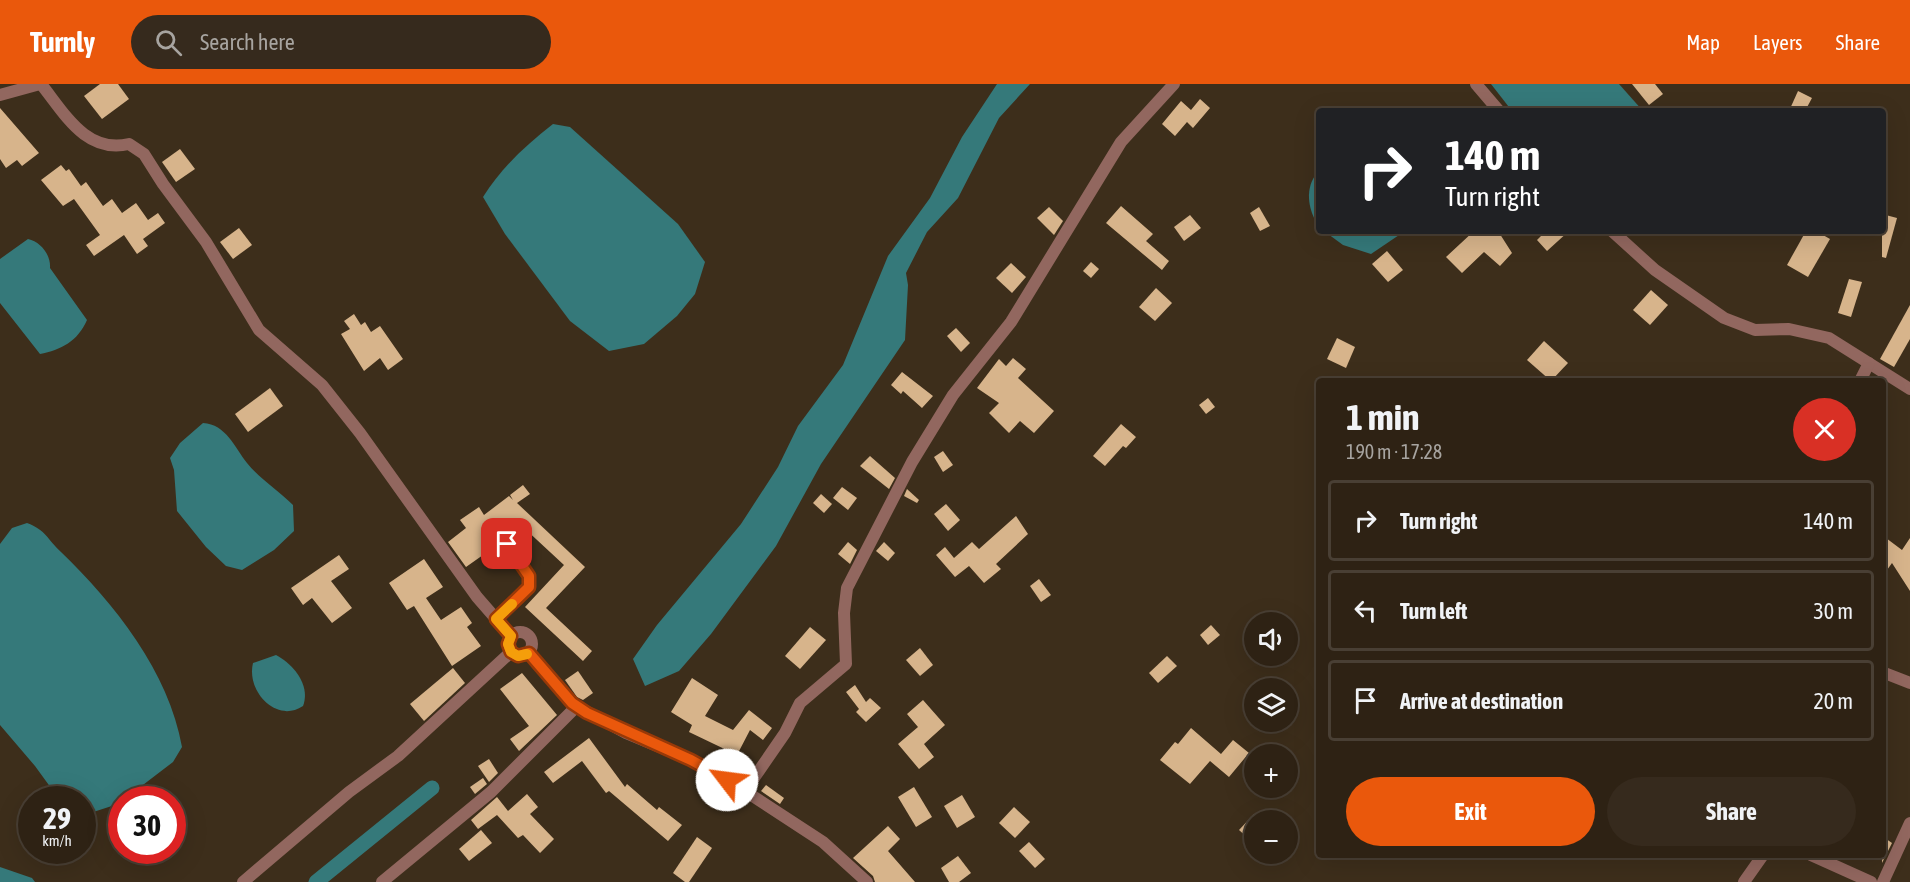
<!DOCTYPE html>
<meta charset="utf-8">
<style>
:root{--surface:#2e2214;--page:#362a1d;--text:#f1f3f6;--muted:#a7a4a0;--line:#493f34;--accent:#ea580c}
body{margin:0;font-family:"Asap Condensed",sans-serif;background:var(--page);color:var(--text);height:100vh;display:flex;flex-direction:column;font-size:22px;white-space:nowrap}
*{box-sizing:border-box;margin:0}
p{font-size:20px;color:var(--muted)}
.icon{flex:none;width:33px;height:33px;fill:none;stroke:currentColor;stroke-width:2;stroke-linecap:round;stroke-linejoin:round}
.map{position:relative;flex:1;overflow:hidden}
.side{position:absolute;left:1316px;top:294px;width:570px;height:480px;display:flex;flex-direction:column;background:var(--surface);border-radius:6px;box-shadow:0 6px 24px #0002,0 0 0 2px var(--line)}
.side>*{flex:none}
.hud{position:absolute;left:1316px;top:24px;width:570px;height:126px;border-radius:6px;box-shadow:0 6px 24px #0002,0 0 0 2px var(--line);background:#202124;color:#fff;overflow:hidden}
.buttons{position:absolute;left:1244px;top:528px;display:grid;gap:12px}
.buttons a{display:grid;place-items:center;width:54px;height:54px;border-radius:50%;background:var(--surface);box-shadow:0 6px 24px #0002,0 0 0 2px var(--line);font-size:30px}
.speed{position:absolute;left:18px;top:702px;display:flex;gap:12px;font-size:30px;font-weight:700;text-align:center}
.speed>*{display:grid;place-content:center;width:78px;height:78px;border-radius:50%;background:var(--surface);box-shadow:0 6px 24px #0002,0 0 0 2px var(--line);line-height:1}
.speed small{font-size:15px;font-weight:400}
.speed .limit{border:9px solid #d22;background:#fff;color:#111}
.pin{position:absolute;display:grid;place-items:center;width:51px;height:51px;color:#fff;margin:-26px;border-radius:12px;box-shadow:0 3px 9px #0006}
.me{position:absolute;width:66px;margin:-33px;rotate:300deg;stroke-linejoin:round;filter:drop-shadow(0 0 4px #0008)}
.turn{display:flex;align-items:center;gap:21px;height:126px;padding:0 30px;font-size:27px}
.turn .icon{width:78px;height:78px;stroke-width:2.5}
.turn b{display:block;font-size:42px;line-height:51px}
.round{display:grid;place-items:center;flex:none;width:63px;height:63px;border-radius:32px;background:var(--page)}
.head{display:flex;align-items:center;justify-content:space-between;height:102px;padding:0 30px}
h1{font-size:36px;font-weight:700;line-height:45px}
.primary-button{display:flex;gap:12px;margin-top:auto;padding:12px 30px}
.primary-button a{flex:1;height:69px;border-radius:36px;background:var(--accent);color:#fff;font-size:24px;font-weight:700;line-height:69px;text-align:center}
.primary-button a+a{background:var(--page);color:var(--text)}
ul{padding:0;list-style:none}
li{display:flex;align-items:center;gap:18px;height:81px;margin:0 12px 9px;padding:0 18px;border:3px solid var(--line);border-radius:6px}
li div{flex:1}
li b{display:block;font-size:22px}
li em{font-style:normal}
header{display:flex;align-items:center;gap:36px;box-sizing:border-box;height:84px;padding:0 30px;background:var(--accent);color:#fff}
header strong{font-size:28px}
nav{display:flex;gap:33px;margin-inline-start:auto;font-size:21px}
.search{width:420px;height:54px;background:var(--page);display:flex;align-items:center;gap:15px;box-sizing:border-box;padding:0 21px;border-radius:33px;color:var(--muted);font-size:22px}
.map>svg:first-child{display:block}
.water{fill:#35797a}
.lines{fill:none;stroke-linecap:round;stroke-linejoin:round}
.canal{stroke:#35797a;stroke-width:15}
.building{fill:#d7b48b}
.service{stroke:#92675f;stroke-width:6}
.minor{stroke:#92675f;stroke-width:12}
.route-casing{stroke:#983908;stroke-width:15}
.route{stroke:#ea580c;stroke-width:10}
.slow{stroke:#f59e0b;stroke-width:10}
</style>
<header>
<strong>Turnly</strong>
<div class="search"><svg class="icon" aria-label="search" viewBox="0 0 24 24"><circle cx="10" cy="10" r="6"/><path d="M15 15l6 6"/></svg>Search here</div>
<nav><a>Map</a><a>Layers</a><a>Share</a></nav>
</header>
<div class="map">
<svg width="1910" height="798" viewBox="0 0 1910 798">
<rect width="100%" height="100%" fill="#3d2e1b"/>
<g class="water">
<path d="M997,0H1030L999,34L958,114L927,148L906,189L908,201L905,256L821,380L776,462L711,550L679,587L645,602L633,575L657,541L741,440L778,383L798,342L843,281L888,172L930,114L962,53Z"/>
<path d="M1491,0H1619L1643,27H1512Z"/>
<path d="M553,40L570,43L678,140L705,178L695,210L677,232L644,260L609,267L570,237L505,150L483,113C502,83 525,62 553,40Z"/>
<path d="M1318,88V141C1308,126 1304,103 1318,88Z"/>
<path d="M1324,147H1405L1371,170L1343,161Z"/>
<path d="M28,155C41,158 51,171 50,184L87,236C78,257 61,266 40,270L0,219V175Z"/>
<path d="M203,339C226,340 235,364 247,379C259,394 279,407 293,421L294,447L274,466L242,486L226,482L206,463L177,427L174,386L170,374L180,359Z"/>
<path d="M27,439C46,446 47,455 61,468C114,519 169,588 182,663L173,678L118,720L84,731L82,716L59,715L35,682L0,641V460L12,444Z"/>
<path d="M276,571C293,580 311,601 303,622C276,640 246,607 253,579Z"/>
<path d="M0,783L32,794L35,798H0Z"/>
</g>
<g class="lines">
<path class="canal" d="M316,798L432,704"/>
</g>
<g class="building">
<path d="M100,0H118L129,15L102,35L84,12Z"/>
<path d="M1632,0H1655L1663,10L1649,21Z"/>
<path d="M1798,7L1812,14L1805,27H1789Z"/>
<path d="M1200,15L1210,24L1193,44L1187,38L1175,52L1162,40L1181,17L1191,26Z"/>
<path d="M0,24L39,69L22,82L17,76L6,84L0,75Z"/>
<path d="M180,65L195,85L176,98L162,78Z"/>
<path d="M61,81L66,87L69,85L81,102L86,98L103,122L112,115L122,129L136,119L148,136L158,129L165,139L143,155L148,162L137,170L124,151L94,172L86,161L100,151L74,115L63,122L41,96Z"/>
<path d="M1121,122L1153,150L1146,157L1169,177L1162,186L1106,139Z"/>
<path d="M1049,123L1063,137L1054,151L1037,134Z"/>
<path d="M1259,123L1270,142L1260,147L1250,129Z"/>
<path d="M1882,130L1897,134L1886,174L1882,173Z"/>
<path d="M1190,131L1201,144L1184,157L1174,143Z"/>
<path d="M239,144L252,161L233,175L220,158Z"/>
<path d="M1474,147H1498L1512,169L1500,182L1484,168L1462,189L1446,173Z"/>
<path d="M1537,147H1569L1547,167L1537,156L1541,152Z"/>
<path d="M1806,147H1816L1830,155L1808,193L1787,181Z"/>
<path d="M1387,167L1403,186L1388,198L1372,180Z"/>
<path d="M1091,178L1099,185L1091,194L1083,187Z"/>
<path d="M1011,179L1026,193L1012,209L996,194Z"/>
<path d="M1849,195L1862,198L1851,233L1838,229Z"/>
<path d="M1156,204L1172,219L1155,237L1139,223Z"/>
<path d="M1651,206L1668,221L1650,241L1633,226Z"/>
<path d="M1910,221V255L1894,283L1880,275Z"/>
<path d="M354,230L361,241L365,238L371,248L380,242L403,275L388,286L380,274L364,287L341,250L350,245L344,237Z"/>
<path d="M956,244L970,259L961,268L947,252Z"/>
<path d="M1337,254L1355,263L1346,284L1327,275Z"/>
<path d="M1544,257L1568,279L1551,297L1527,276Z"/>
<path d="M1013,274L1026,285L1018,294L1054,327L1034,349L1020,337L1009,349L989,329L999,319L977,304L999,275L1006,282Z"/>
<path d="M902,288L933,312L922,324L903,307L901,310L891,301Z"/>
<path d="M270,304L283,322L248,348L235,330Z"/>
<path d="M1208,314L1215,323L1206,330L1199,321Z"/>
<path d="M1121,340L1136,353L1126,364L1123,362L1105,382L1093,372Z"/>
<path d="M943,367L953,381L943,388L934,373Z"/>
<path d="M870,372L895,394L889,405L860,382Z"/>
<path d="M523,401L530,410L517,419L585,483L546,524L592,567L583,577L525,523L564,481L523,443L466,483L448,458L466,444L460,436L479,423L484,431L509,412L513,416L510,411Z"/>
<path d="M842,403L857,414L848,426L833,414Z"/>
<path d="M907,405L919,416L917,419L904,412Z"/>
<path d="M821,410L832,420L824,429L813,419Z"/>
<path d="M946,420L960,436L948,447L934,430Z"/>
<path d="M1016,432L1028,450L996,480L1001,485L984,499L969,482L955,493L936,471L945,463L954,474L972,458L979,465Z"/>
<path d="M1882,451L1902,466L1910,454V507L1892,479L1882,493Z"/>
<path d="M848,458L857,466L850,480L838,470Z"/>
<path d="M884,458L895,469L888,477L876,467Z"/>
<path d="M339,471L349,485L331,497L352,524L332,539L312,514L303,521L291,504Z"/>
<path d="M424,475L443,503L426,514L441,536L461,523L472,539L467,543L481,562L452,582L414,522L407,526L389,499Z"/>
<path d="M1039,495L1051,511L1041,518L1030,502Z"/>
<path d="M1211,541L1220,551L1208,561L1200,551Z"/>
<path d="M810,543L826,556L800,585L785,572Z"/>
<path d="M920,564L933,581L920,592L906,576Z"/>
<path d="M1167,572L1177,582L1158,599L1149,589Z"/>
<path d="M453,584L465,599L424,637L410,620Z"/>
<path d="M578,587L593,609L583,616L577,613L565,596Z"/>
<path d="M522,589L557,631L519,667L510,655L529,642L500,605Z"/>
<path d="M692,594L718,611L705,632L733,646L749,626L772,644L763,656L750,646L737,671L689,648L692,641L671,628Z"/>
<path d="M855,601L866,618L870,614L881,624L866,638L856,628L859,625L846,608Z"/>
<path d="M923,616L945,641L924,660L934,673L919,685L898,660L918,643L907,630Z"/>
<path d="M1191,644L1221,670L1233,656L1249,669L1229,693L1210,677L1190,700L1160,676L1175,658L1178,660Z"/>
<path d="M589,654L625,703L627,700L657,726L659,723L682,741L668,757L609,707L606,709L582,677L553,699L544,688Z"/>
<path d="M489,675L498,689L489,698L478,682Z"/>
<path d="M483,694L487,700L475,710L470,703Z"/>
<path d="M766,701L784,714L780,720L761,707Z"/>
<path d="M914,703L932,733L916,743L898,713Z"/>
<path d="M527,710L538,723L530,730L554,755L540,769L523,751L518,754L497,731L478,745L471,736L497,713L508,727Z"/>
<path d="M962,711L975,733L957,744L944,722Z"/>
<path d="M1014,723L1030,738L1015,754L999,739Z"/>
<path d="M1254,730V747L1248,754L1239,746Z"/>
<path d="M888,742L900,755L888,767L915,798H875L873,792L853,774Z"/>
<path d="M481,746L492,759L469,777L459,765Z"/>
<path d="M1882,752L1892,759L1882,779Z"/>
<path d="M697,753L712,764L689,798H685L673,789Z"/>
<path d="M1029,758L1045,775L1035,784L1019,767Z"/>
<path d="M958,772L971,789L959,798H949L941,784Z"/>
</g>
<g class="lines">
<path class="service" d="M496,535L529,503V492L507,460"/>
<g class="minor">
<path d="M41,0C65,30 86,70 129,60L144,70L163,100L206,158L259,246L322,301L360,349L477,513L511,552"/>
<path d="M1476,0L1499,27"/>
<path d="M0,11L40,0"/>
<path d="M1612,147L1655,186L1724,234L1755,246L1789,245L1829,254L1910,305"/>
<path d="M1860,297L1869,279"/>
<circle cx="520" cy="560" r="12"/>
<path d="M529,569L571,619L626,649L691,676L745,707L823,758L867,798"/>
<path d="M1882,588L1910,599"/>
<path d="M745,707L785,649L800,619L846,580L844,529L847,504L912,378L953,311L1011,238L1121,58L1174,0"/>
<path d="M1811,771L1871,798"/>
<path d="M243,798L349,708L398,672L511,568"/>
<path d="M382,798L491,708L577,622"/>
<path d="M1744,798L1763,771"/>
<path d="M1883,798L1910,739"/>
</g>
</g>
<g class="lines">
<g class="route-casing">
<path id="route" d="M507,460L529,492V503L496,535L511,552L508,560L511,568L518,572L529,569L572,619L587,629L691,676L727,696"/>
</g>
<use href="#route" class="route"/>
<path class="slow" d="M512,520L496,535L511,552L508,560L511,568L518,572L527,570"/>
</g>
</svg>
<div class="buttons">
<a><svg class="icon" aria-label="sound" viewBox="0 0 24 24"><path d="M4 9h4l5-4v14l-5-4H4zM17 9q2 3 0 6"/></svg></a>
<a><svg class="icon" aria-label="layers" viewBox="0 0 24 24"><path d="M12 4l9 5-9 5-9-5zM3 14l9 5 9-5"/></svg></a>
<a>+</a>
<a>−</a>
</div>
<div class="speed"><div>29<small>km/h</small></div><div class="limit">30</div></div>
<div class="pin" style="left:507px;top:460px;background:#d93025"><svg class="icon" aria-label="arrive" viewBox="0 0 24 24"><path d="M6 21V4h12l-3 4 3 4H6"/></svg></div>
<svg class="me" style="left:727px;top:696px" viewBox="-20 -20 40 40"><circle r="19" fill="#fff"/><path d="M0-13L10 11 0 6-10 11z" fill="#ea580c"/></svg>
<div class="hud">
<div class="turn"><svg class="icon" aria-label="right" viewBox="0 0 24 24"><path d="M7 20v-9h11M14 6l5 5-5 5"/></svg><div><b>140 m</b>Turn right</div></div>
</div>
<section class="side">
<div class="head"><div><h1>1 min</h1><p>190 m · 17:28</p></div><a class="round" style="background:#d93025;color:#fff"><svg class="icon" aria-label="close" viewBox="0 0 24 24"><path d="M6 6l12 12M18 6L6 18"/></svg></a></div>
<ul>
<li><svg class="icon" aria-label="right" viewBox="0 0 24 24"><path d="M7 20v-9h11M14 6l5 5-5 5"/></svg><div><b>Turn right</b></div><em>140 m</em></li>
<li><svg class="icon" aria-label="left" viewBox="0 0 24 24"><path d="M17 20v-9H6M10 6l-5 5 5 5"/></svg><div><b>Turn left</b></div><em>30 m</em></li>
<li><svg class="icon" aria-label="arrive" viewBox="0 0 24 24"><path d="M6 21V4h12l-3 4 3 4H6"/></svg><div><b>Arrive at destination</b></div><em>20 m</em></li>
</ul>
<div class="primary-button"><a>Exit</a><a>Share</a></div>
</section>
</div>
